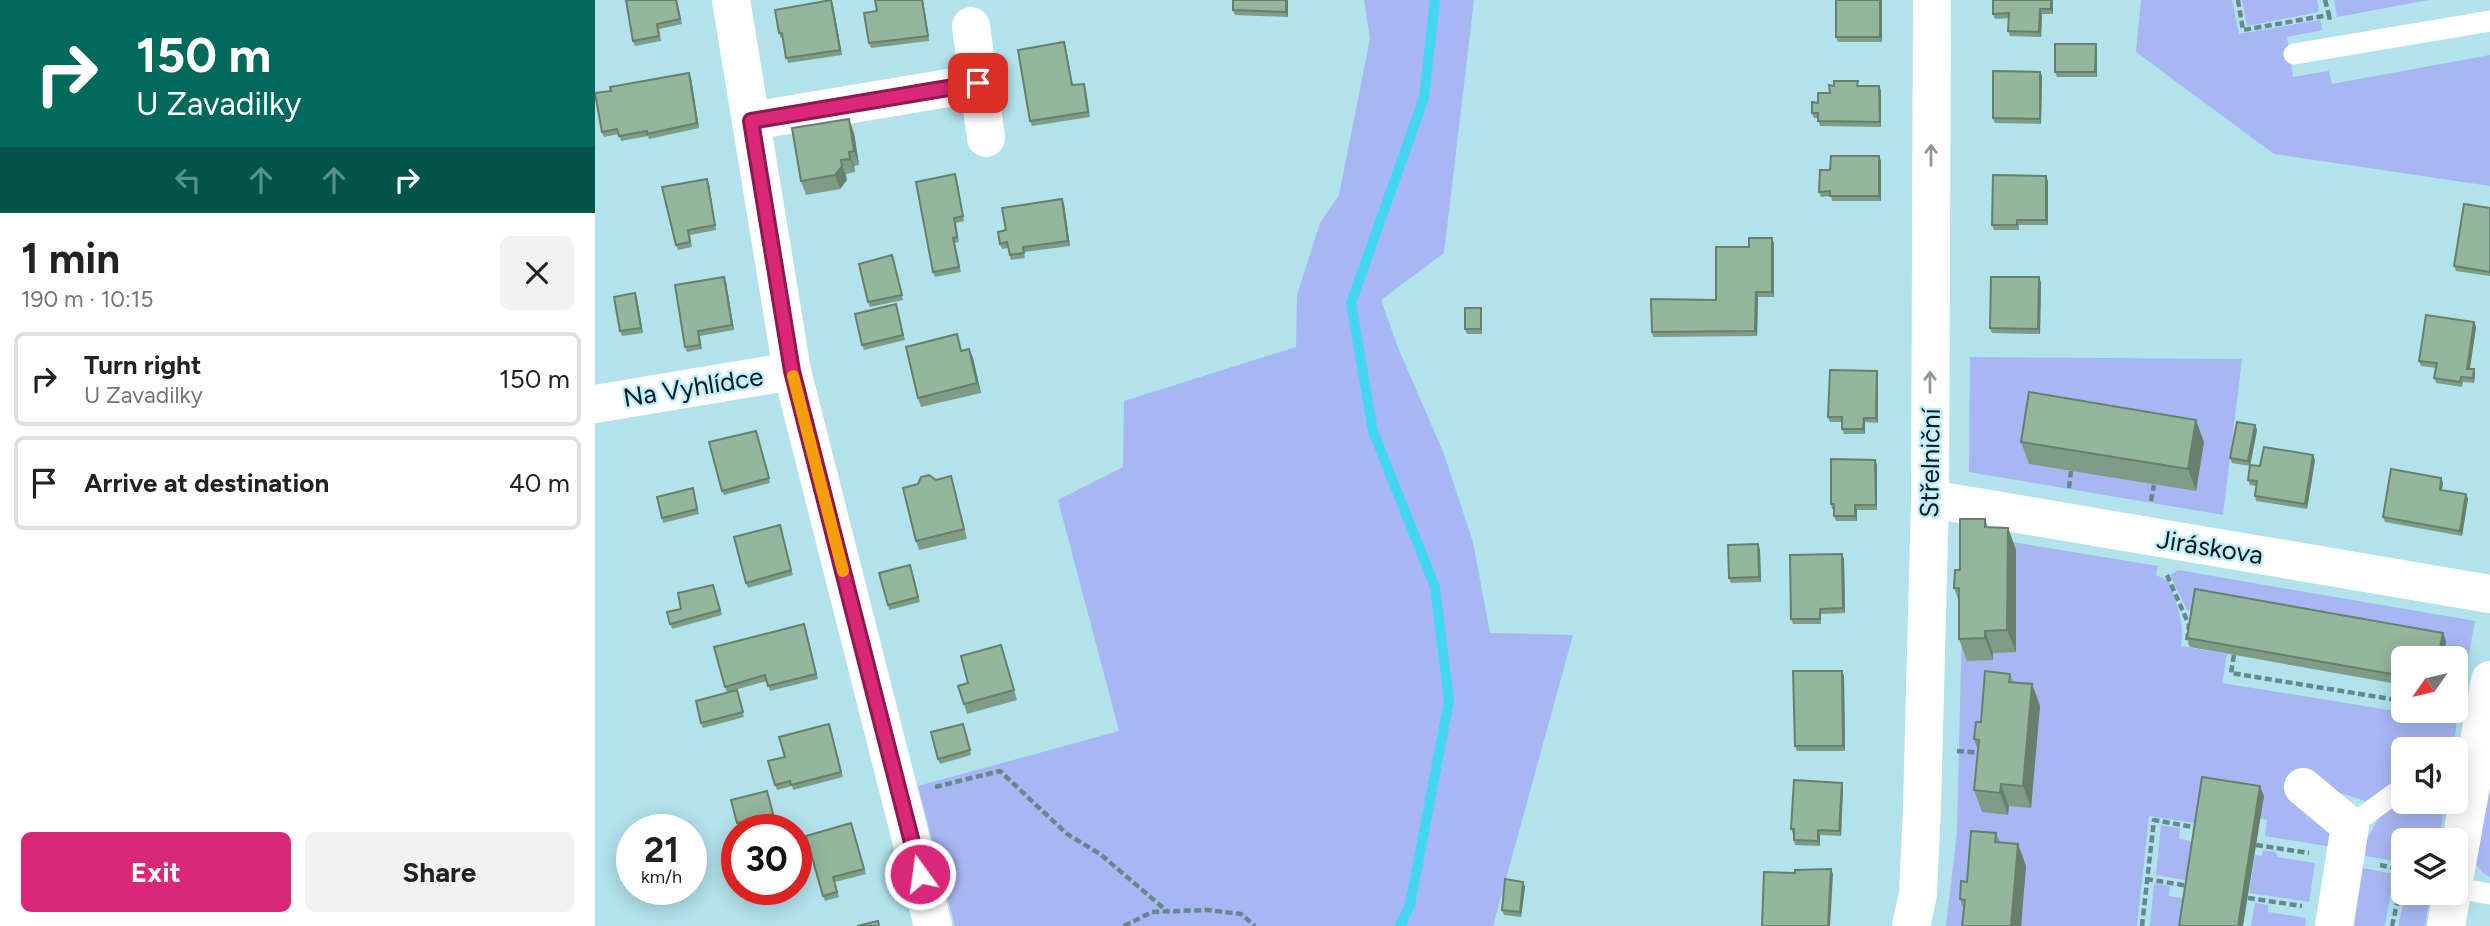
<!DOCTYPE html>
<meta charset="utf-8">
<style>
:root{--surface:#fff;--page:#f2f2f2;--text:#222;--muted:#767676;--line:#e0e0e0;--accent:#db2777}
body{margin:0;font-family:Figtree,sans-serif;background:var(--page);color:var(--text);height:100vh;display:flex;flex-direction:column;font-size:26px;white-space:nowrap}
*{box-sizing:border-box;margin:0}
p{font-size:23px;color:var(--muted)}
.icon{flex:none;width:38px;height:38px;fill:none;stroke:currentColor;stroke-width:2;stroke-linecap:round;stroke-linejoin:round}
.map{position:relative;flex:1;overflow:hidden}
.panel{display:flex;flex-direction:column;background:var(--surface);width:595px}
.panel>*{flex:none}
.banner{background:#00695c;color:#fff;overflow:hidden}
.needle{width:46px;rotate:236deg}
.tools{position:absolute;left:1796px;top:646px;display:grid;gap:14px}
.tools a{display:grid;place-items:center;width:77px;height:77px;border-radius:10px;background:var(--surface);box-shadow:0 4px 18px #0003;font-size:35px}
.speed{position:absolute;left:21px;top:814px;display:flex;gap:14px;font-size:35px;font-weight:700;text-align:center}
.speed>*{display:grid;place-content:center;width:91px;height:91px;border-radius:50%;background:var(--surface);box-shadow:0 4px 18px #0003;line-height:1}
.speed small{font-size:18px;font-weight:400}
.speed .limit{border:10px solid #d22;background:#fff;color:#111}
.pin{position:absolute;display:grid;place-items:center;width:60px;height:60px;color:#fff;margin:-30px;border-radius:14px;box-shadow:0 4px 10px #0006}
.me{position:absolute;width:77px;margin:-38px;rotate:346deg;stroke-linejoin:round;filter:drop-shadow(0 0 5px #0008)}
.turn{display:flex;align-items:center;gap:24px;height:147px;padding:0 21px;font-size:32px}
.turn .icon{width:91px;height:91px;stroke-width:2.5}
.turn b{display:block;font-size:49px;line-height:60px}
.lanes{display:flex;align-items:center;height:66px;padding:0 21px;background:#0003;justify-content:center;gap:35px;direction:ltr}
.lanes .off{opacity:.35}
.round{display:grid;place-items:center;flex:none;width:74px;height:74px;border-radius:10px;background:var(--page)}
.summary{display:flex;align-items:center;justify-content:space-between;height:119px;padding:0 21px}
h1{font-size:42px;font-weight:700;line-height:52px}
.action{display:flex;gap:14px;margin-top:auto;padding:14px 21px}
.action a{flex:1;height:80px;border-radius:10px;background:var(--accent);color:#fff;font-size:28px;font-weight:700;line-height:80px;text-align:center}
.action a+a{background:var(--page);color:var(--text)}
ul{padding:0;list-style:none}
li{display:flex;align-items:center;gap:21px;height:94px;margin:0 14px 10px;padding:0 7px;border:4px solid var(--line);border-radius:10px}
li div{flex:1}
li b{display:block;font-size:26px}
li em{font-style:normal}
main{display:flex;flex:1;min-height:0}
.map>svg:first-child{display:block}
.green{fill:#a7b7f3}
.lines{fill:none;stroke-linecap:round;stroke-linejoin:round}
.stream{stroke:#42d6f1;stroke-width:10}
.path{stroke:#65888f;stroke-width:4.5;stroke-dasharray:7 3.5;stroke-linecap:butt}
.service{stroke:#fff;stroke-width:21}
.minor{stroke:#fff;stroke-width:38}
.wall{fill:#7f9d86}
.shaded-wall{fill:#687f6d}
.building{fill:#94b69c;stroke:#687f6d;stroke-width:2}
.oneway{stroke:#90989a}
.route-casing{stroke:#8e194d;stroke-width:18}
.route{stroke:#db2777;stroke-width:12}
.slow{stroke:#f59e0b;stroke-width:12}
.labels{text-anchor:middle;stroke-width:5;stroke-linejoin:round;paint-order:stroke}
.street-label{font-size:26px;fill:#081b1f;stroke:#bfeffa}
</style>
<main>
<section class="panel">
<div class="banner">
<div class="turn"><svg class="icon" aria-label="right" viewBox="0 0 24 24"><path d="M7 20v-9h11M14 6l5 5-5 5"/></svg><div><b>150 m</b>U Zavadilky</div></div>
<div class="lanes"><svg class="icon off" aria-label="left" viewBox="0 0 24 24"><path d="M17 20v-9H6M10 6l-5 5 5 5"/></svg><svg class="icon off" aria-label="ahead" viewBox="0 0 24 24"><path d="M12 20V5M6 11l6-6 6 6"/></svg><svg class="icon off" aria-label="ahead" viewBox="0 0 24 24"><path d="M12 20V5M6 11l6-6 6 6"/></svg><svg class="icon" aria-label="right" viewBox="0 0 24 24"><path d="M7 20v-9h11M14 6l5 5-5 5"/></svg></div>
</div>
<div class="summary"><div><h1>1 min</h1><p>190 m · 10:15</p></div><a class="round"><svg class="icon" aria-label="close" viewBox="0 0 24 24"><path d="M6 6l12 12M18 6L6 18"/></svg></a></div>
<ul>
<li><svg class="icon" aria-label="right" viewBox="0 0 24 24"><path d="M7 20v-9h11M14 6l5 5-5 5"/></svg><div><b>Turn right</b><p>U Zavadilky</p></div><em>150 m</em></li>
<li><svg class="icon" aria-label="arrive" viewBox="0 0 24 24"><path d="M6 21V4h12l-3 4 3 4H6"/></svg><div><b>Arrive at destination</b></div><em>40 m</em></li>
</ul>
<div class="action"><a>Exit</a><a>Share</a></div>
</section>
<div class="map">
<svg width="1895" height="926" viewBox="0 0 1895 926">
<rect width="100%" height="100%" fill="#b2e2ec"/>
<g class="green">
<path d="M769,0H879L849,253L786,300L804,350L849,454L878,542L895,633L978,635L898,926H360L323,786L524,731L463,500L528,467L529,401L701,347L702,295L725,223L744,195L775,38Z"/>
<path d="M1546,0H1637L1644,34L1725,20L1728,30L1692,37L1698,77L1734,71L1737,84L1895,55V186L1679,154L1541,52Z"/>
<path d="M1647,0H1722L1724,12L1652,26Z"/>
<path d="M1739,0H1834L1742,17Z"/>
<path d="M1375,357L1647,359L1628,515L1374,472Z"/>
<path d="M1369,534L1563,566L1561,575L1574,581C1581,603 1590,622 1586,646L1632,654L1627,683L1862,721L1858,749H1808V802H1850L1844,840H1808V858L1801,861L1770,856L1772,839L1788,811L1782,799L1770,801L1739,791L1735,825L1738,847L1670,836L1672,820L1665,818L1668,796L1605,824L1554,816L1542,926H1351L1362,832Z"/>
<path d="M1583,570L1880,621L1866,697L1860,696V658H1848L1601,613L1592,610L1575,575Z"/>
<path d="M1895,741V877L1888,873L1880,863Z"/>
<path d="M1566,825L1585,828L1584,839L1602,842L1596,881L1561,875Z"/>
<path d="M1668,850L1681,852L1682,857L1720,863L1714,902L1654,893L1660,855L1667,856Z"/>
<path d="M1768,868L1799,874L1790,926H1759Z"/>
<path d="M1559,883L1575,886L1574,896L1593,899L1589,926H1555Z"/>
<path d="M1811,893H1835L1830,926H1803Z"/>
<path d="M1660,903L1673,905V912L1711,918L1710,926H1656Z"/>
</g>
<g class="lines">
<path class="stream" d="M805,926L815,905L854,701L840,587L778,431L756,303L829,98L840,0"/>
<g class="path">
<path d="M1643,0L1648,30L1734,15L1735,22"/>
<path d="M1730,0L1734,15"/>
<path d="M1474,488L1476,471"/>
<path d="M1556,501L1559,485"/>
<path d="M1572,575L1594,625L1592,642L1596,643"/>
<path d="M1639,655L1636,673L1808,701"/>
<path d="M1362,751L1388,753"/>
<path d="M340,787L405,771L472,834L505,854L572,911"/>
<path d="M1661,845L1714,853"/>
<path d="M1785,865L1808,870"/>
<path d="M1551,879L1594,886"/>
<path d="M1653,898L1707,906"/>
<path d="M529,926L557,912L613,910L646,914L660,926"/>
<path d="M1547,926L1559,820L1604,828"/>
<path d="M1797,926L1808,877"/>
</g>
<g class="service">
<path d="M1699,54L1895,21"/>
<path d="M1755,826L1799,794"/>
<path d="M1860,888L1895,894"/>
</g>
<g class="minor">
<path d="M136,0L197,371L338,926"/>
<path d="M376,26L391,138"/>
<path d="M156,121L383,83"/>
<path d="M0,404L197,371"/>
<path d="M1335,499L1895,594"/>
<path d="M1708,787L1755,826L1739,926"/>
<path d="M1860,875L1895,680"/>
<path d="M1316,926L1323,894L1327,807L1335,499L1337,0"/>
<path d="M1851,926L1857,892"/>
</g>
</g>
<g class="wall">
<path d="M82,0L87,24L64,29L66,41L40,46L38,41Z"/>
<path d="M280,0H328L334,41L276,48L274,43L282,11Z"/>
<path d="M693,0V17L640,15L638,10Z"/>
<path d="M1241,0H1287V42H1243L1241,37Z"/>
<path d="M1398,0H1458V14H1447L1446,37L1415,36L1413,31L1414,18L1400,19L1398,14Z"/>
<path d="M238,5L247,55L193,63L188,38H186L184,33Z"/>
<path d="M469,42L478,85L489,84L491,89L495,117L437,126L435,121Z"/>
<path d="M1501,44L1502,49V77H1462L1460,72Z"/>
<path d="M1445,72L1447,76L1446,124L1400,123L1398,118Z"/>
<path d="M94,73L96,78L104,128L54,139L53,136L26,141L24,134L9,137L7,132L16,91Z"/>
<path d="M1264,86H1284L1286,91V127L1225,126L1223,118H1219L1217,113L1223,103L1235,93Z"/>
<path d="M259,133L264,165L259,166L260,172L251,174L252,180L245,189L211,195L206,181Z"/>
<path d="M1286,161V201H1237L1236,196L1226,197L1224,192L1235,170Z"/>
<path d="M360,174L369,221L361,223L364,242L360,243L366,272L340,277L338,272Z"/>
<path d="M112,179L114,184L121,230L95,235L97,247L83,250L81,245Z"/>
<path d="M1453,181V225H1424V230H1399L1397,225Z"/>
<path d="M467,199L469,204L475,246L429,252L430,258L416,260L413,248L407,249L405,244L411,230Z"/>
<path d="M1895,208V276L1861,271L1859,266Z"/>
<path d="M1179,243V297H1163L1162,336L1058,337L1057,332L1121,300L1154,247Z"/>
<path d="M299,260L308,300L275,307L273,302Z"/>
<path d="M131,282L139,330L105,336L107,349L92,352L90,347Z"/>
<path d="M1446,282L1445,334L1397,333L1395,328Z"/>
<path d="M40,293L48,333L27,336L25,331Z"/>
<path d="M301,304L310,340L269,350L267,345Z"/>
<path d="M887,313V334H872L870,329Z"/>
<path d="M1879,322L1881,327L1875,369L1880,374L1879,383L1868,382L1867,387L1841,383L1839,378L1841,368L1826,366L1824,361Z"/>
<path d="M362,334L367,351L374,349L378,358L386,393L326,407L323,398Z"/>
<path d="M1283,376V423L1270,422V434H1249L1247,429V422H1235L1233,417Z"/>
<path d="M1660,425L1662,430L1655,466L1637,463L1635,458Z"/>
<path d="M163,436L175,483L129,495L127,491Z"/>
<path d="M1426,442H1609L1601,491L1434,464Z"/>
<path d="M1280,460L1282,465V510H1262V521H1241L1239,516V509H1237L1236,504Z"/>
<path d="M1720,460L1712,509L1661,501L1660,496L1662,486L1655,485L1653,480Z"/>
<path d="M356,476L359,486L372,539L324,550L321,541L341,480Z"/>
<path d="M1846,478L1848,483L1847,490L1871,494L1873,499L1867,536L1790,522L1788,517Z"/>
<path d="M98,488L104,514L68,523L67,518Z"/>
<path d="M1390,519L1393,527L1413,528L1421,550V652L1398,653V660L1372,661L1364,639V602L1359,588L1365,570Z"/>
<path d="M185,525L198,575L153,588L151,583Z"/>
<path d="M1165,549L1166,582L1136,583L1134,578Z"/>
<path d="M1247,554L1249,559L1250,613L1226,614V624H1198L1196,619Z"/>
<path d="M317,570L325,602L294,610L293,605Z"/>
<path d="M120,590L127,615L77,629L72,612L86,609Z"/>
<path d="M211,629L223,679L175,691L172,681L132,692L130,687Z"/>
<path d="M1848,633L1851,642L1848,658H1808V685L1595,647L1592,638Z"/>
<path d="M409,654L422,700L372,714L369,704L373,683Z"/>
<path d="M1247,671L1249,676L1250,751H1202L1200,746Z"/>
<path d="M1415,674L1418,682L1437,684L1445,706L1436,808L1414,806L1413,815L1387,812L1379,790L1383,751L1379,739L1386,722Z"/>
<path d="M142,690L149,717L108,728L106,723Z"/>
<path d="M368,724L376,755L345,764L343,759Z"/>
<path d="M236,729L248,777L198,790L197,786L182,790L180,785L190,757Z"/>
<path d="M1248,788L1246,836L1225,835V846L1200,845L1199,840V834H1198L1196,829Z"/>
<path d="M174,796L180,819L144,828L136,800Z"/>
<path d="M258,828L271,874L240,882L244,897L230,901L228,896Z"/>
<path d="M1401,833L1405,842L1423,844L1431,866L1426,926H1367L1369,910L1365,899L1372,882Z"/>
<path d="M928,882L930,887L926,917L909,915L907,910Z"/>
</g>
<g class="shaded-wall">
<path d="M236,0L238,5L247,55L245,50Z"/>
<path d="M327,0H328L334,41L333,36Z"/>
<path d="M691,0H693V17L691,12Z"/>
<path d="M1285,0H1287V42L1285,37Z"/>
<path d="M1456,0H1458V14L1456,9Z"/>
<path d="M1445,9L1447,14L1446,37L1444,32Z"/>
<path d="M469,42L471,47L478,90L477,85Z"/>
<path d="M1501,44L1502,49V77L1500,72Z"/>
<path d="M1445,72L1447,76L1446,124L1445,119Z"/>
<path d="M94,73L96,78L104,128L102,123Z"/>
<path d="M1284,86L1286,91V127L1285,122Z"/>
<path d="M254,119L259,133L264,165L259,151Z"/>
<path d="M254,152L259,166L260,172L255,159Z"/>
<path d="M1284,156L1286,161V201L1284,196Z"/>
<path d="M246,160L252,180L245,189L240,175Z"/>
<path d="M360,174L362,179L369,221L368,216Z"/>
<path d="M1451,176L1453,181V225L1451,220Z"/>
<path d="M112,179L114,184L121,230L120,225Z"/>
<path d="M467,199L469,204L475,246L473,241Z"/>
<path d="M1177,238L1179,243V297L1177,292Z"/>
<path d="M129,277L131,282L139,330L137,325Z"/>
<path d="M1444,277L1446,282L1445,334L1443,329Z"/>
<path d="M1161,292L1163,297L1162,336L1160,331Z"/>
<path d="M40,293L42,298L48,333L46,328Z"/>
<path d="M886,308L887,313V334L886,329Z"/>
<path d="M1879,322L1881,327L1874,374L1872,369Z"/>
<path d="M374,349L378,358L386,393L382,383Z"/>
<path d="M1879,369L1880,374L1879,383L1878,378Z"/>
<path d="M1282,371L1283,376V423L1281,418Z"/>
<path d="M1269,418L1270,422V434L1268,429Z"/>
<path d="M1601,420L1609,442L1601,491L1593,469Z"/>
<path d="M1660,425L1662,430L1655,466L1653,461Z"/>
<path d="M1718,455L1720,460L1712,509L1710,504Z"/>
<path d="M1280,460L1282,465V510L1281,505Z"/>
<path d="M1846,478L1848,483L1846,495L1845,490Z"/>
<path d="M1871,494L1873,499L1867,536L1865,531Z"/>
<path d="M1260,505L1262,510V521L1260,516Z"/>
<path d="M1413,528L1421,550V652L1412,630Z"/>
<path d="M1163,544L1165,549L1166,582L1164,577Z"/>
<path d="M1247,554L1249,559L1250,613L1248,608Z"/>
<path d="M1390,631L1398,653V660L1390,638Z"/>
<path d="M1848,633L1851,642L1848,658H1843Z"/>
<path d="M1247,671L1249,676L1250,751L1248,746Z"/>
<path d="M1437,684L1445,706L1436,808L1428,786Z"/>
<path d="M1247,783L1248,788L1246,836L1244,831Z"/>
<path d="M1406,784L1414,806L1413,815L1405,793Z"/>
<path d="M1665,786L1669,796L1648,926H1643Z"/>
<path d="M1223,830L1225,835V846L1223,841Z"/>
<path d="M1423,844L1431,866L1426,926H1416Z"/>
<path d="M1236,869L1238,874L1235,926H1233Z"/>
<path d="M928,882L930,887L926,917L925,912Z"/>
</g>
<g class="building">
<path d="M31,0H81L85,19L62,24L64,36L38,41Z"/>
<path d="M236,0L245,50L191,58L187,33H184L180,10Z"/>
<path d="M280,0H327L333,36L274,43L269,13L282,11Z"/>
<path d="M638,0H691V12L638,10Z"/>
<rect x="1241" y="0" width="44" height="37"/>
<path d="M1398,0H1456V9H1445L1444,32L1413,31L1414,13L1398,14Z"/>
<path d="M469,42L477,85L489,84L493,112L435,121L423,50Z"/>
<path d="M1460,44H1501L1500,72H1460Z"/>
<path d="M1398,71L1445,72V119L1398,118Z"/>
<path d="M94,73L102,123L52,134V131L24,136L22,129L7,132L0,93L16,91L15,87Z"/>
<path d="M1239,81H1263L1262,86H1284L1285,122L1223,121V113H1217V102L1223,103V93H1235L1234,85L1239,86Z"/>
<path d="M254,119L259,151L254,152L255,159L246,160L247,166L240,175L206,181L197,128Z"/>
<path d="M1236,156H1284V196H1235V191L1224,192L1225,170H1235Z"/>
<path d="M360,174L368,216L359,218L362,237L358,238L364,267L338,272L321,182Z"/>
<path d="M1398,175L1451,176V220H1422V225H1397Z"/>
<path d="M112,179L120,225L93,230L95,242L81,245L67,187Z"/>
<path d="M467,199L473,241L428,247L429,253L415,255L412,242L405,244L403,232L411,230L407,208Z"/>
<path d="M1869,204L1895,208V272L1859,266Z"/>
<path d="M1154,238H1177V292H1161L1160,331L1057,332L1056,299L1121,300V247H1154Z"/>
<path d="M297,255L307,295L273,302L264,264Z"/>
<path d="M129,277L137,325L103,331L105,345L90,347L80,285Z"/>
<path d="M1396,277H1444L1443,329L1395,328Z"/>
<path d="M40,293L46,328L25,331L19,297Z"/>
<path d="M301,304L308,335L267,345L260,314Z"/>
<rect x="870" y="308" width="16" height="21"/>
<path d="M1831,315L1879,322L1872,369H1879L1878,378L1866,377L1865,382L1839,378L1842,363L1824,361Z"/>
<path d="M362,334L366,351L374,349L382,383L323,398L311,347Z"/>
<path d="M1235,370L1282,371L1281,418H1269L1268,429H1247V417H1233Z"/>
<path d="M1434,392L1601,420L1593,469L1426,442Z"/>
<path d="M1642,422L1660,425L1653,461L1635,458Z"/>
<path d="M161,431L174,478L127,491L114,442Z"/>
<path d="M1669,447L1718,455L1710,504L1660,496L1662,481L1653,480L1655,465L1665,466Z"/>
<path d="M1236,459L1280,460L1281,505H1260V516H1239V504H1236Z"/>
<path d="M1796,469L1846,478L1845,490L1871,494L1865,531L1788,517Z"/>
<path d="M334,475L341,480L356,476L369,529L321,541L308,488L323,484L326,477Z"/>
<path d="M98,488L102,509L67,518L62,497Z"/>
<path d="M1365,519H1390V527L1413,528L1412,630L1390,631V638L1364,639V588H1359L1360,570H1365Z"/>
<path d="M185,525L196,570L151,583L139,537Z"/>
<path d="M1163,544L1164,577L1134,578L1133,545Z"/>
<path d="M1247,554L1248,608L1225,609V619H1196L1195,555Z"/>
<path d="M315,565L323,597L293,605L284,573Z"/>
<path d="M118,585L125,610L75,624L72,612L86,609L83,593Z"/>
<path d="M1600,589L1848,633L1843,658H1808V676L1592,638Z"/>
<path d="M209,624L221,674L173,686L170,675L130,687L119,647Z"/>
<path d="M406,645L419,690L369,704L363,686L373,683L366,656Z"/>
<path d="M1198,671H1247L1248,746H1200Z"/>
<path d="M1390,671L1415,674L1414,682L1437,684L1428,786L1406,784L1405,793L1379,790L1384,740L1379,739L1381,722H1386Z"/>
<path d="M142,690L148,712L106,723L101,701Z"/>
<path d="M234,724L246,772L196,785L195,781L180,785L173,761L190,757L184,737Z"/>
<path d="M368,724L375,750L343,759L336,732Z"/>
<path d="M1607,777L1665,786L1643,926H1584Z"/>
<path d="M1199,780L1247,783L1244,831L1223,830V841L1199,840V829H1196Z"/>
<path d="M172,791L178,814L142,823L136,800Z"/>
<path d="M256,823L269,869L238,877L242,892L228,896L211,836Z"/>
<path d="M1376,831L1401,833L1400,842L1423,844L1416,926H1367L1370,900L1365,899L1366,881L1372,882Z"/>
<path d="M1236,869L1233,926H1167L1169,872L1200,873V870Z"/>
<path d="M910,879L928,882L925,912L907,910Z"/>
<path d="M283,921L284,926H262Z"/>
</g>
<defs><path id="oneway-shaft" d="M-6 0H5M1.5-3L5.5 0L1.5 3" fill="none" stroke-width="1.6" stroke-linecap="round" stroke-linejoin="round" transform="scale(1.75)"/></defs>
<g class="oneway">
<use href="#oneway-shaft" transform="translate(1336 155) rotate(-90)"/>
<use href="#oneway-shaft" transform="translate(1335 382) rotate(-90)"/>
</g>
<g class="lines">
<g class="route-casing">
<path id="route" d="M325,874L197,371L156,121L383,83"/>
</g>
<use href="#route" class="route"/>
<path class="slow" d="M198,376L248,571"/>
</g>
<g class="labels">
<g class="street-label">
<text transform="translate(98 387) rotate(-9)" y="9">Na Vyhlídce</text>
<text transform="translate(1335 463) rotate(-89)" y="9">Střelniční</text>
<text transform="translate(1615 547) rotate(9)" y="9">Jiráskova</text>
</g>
</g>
</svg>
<div class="tools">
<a><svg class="needle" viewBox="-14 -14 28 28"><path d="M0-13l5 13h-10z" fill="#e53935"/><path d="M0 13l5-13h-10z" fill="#767676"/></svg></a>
<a><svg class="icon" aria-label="sound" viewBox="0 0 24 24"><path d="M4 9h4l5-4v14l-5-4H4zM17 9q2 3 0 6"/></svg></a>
<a><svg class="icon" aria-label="layers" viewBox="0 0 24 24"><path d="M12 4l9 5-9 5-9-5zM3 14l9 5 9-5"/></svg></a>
</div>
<div class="speed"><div>21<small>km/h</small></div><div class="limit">30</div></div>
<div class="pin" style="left:383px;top:83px;background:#d93025"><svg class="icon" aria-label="arrive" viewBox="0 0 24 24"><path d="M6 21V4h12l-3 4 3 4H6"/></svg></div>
<svg class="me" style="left:325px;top:874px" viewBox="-20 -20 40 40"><circle r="17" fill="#db2777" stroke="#fff" stroke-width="3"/><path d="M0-11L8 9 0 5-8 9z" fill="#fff"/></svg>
</div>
</main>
